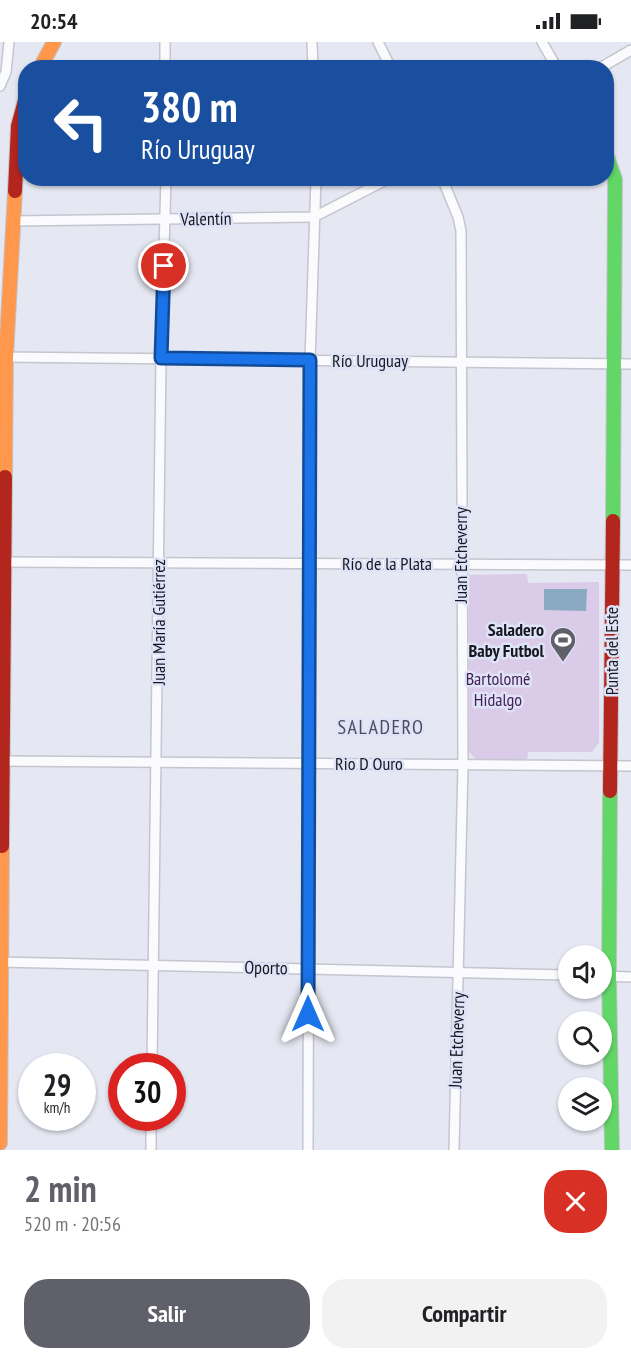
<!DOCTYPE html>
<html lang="es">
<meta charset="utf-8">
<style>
:root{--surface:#fff;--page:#f2f2f2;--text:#202124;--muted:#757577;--accent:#5f6069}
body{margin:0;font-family:"PT Sans Narrow",sans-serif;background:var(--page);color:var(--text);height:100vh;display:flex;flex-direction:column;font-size:22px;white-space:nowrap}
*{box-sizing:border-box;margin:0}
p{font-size:20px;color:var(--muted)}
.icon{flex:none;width:33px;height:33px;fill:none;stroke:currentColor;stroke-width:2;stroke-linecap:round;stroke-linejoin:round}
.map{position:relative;height:1108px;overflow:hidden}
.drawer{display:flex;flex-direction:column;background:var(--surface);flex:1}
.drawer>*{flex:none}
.guide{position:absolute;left:18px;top:18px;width:596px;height:126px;border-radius:24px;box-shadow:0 2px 4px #0004;background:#1a4fa0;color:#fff;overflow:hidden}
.tools{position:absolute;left:558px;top:903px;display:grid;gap:12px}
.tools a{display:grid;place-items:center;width:54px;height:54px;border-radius:50%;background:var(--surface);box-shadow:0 2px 4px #0004;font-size:30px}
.speed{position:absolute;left:18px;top:1011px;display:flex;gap:12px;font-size:30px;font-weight:700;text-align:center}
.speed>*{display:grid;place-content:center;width:78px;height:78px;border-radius:50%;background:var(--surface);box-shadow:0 2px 4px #0004;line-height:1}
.speed small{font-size:15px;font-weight:400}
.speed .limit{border:9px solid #d22;background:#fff;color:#111}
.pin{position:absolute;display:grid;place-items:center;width:51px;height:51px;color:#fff;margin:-26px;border:3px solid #fff;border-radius:50%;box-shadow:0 2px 6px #0007}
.me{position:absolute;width:66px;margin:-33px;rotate:0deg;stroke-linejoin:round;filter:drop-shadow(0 0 4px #0008)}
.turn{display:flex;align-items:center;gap:21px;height:126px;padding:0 24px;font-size:27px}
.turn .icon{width:78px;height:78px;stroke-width:2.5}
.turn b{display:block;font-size:42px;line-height:51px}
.round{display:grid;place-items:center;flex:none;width:63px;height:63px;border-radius:24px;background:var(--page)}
.headline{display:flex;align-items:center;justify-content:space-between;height:102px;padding:0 24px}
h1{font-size:36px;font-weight:700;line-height:45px;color:var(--accent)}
.primary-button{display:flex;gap:12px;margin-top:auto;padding:12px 24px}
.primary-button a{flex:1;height:69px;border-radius:24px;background:var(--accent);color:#fff;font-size:24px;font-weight:700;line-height:69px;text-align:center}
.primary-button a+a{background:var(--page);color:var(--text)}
.status{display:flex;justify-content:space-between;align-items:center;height:42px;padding:0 30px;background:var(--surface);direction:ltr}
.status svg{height:16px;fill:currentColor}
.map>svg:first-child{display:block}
.green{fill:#dacbe8}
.water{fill:#8aa9c2}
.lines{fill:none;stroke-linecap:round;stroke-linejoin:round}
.street-casing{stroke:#c4c5ce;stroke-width:12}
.fast-casing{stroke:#c4c5ce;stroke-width:16}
.slow-casing{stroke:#c4c5ce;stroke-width:16}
.jam-casing{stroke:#c4c5ce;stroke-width:16}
.street{stroke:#fbfbfd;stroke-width:9}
.fast{stroke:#63d668;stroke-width:14}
.slow{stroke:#ff974d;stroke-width:14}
.jam{stroke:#b3261e;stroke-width:14}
.route-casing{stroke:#114b97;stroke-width:15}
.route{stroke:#1a73e8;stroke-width:10}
.labels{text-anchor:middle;stroke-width:5;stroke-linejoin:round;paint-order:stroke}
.street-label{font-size:18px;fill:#17181f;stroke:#dfe3f8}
.poi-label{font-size:18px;font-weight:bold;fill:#17181f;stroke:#dfe3f8;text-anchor:end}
.park-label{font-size:18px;fill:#441f53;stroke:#dfe3f8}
.neighbourhood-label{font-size:20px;letter-spacing:1.5px;fill:#4a4d5f;stroke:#dfe3f8}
</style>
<div class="status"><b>20:54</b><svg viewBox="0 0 49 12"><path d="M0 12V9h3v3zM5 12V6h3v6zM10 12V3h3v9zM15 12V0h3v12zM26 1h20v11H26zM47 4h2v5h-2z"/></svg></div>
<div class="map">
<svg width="631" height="1108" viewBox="0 0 631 1108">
<rect width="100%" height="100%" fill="#e5e7f2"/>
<path class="green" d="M527,532L528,541L599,540V701L592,710H528L527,717H476L469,710V533Z"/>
<path class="water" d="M544,547H587L586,569L544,568Z"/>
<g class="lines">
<g class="street-casing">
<g id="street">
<path d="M165,0V26"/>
<path d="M312,0L313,26"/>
<path d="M378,0L391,26"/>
<path d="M542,0L557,26"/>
<path d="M600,26L631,8"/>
<path d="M0,44L6,30L9,0"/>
<path d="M442,136L458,175L461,189L463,723L454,1108"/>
<path d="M12,179L314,175L390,136"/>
<path d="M2,315L631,322"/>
<path d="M0,520L631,523"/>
<path d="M0,719L631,724"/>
<path d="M0,920L568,933"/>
<path d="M602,934L631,935"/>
<path d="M152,1024L161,316L166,136"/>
<path d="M151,1108V1076"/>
<path d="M308,1108L310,319L316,136"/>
</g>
</g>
<g class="fast-casing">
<g id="fast">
<path d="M606,112L615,137L613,479"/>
<path d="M610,749L609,934L612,1108"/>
</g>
</g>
<g class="slow-casing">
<g id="slow">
<path d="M40,26L54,0"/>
<path d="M5,435L6,315L15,149"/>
<path d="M0,1101L2,804"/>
</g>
</g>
<g class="jam-casing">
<g id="jam">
<path d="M15,149L18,84L26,55"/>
<path d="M610,749L613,479"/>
<path d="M2,804L5,435"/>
</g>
</g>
<use href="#street" class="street"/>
<use href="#fast" class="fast"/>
<use href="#slow" class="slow"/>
<use href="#jam" class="jam"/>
</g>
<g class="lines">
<g class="route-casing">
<path id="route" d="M164,224L161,316L310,318L308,972"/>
</g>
<use href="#route" class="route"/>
</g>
<defs>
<g id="stadium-pin" transform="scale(1.35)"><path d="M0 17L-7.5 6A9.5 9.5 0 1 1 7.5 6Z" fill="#5f6069" stroke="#dfe3f8"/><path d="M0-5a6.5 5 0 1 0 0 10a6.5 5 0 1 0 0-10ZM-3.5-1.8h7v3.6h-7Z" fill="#fff"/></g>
</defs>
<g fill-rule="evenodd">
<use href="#stadium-pin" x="563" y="598"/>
</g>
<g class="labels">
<g class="street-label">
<text transform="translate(206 177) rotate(-1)" y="6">Valentín</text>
<text x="370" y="325">Río Uruguay</text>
<text transform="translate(461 513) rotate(-90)" y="6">Juan Etcheverry</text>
<text x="387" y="528">Río de la Plata</text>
<text transform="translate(159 580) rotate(-90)" y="6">Juan María Gutiérrez</text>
<text transform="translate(612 609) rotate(-90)" y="6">Punta del Este</text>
<text x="369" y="728">Rio D Ouro</text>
<text transform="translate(266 926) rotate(1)" y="6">Oporto</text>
<text transform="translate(457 998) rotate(-88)" y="6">Juan Etcheverry</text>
</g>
<g class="poi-label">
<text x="544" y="594">Saladero<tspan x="544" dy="21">Baby Futbol</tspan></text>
</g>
<g class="park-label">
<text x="498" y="643">Bartolomé<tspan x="498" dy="21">Hidalgo</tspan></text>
</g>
<g class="neighbourhood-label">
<text x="381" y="692">SALADERO</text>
</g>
</g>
</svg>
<div class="tools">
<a><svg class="icon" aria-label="sound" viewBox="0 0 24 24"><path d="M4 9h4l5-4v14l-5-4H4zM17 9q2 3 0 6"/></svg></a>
<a><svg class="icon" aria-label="search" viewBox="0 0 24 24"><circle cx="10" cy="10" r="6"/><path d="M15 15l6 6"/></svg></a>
<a><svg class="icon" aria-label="layers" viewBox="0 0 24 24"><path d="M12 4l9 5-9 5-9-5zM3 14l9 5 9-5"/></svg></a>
</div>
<div class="speed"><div>29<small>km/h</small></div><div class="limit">30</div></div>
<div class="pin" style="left:164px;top:224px;background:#d93025"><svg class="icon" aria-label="arrive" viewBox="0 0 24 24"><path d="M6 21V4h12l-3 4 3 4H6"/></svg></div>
<svg class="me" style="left:308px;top:972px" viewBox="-20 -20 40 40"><path d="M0-17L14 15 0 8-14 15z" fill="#1a73e8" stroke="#fff" stroke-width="4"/></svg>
<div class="guide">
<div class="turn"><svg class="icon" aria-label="left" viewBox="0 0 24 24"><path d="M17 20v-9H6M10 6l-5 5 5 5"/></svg><div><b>380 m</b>Río Uruguay</div></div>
</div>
</div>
<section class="drawer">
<div class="headline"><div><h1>2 min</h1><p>520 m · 20:56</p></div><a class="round" style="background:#d93025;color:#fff"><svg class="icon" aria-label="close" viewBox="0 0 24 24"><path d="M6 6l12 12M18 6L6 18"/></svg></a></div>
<div class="primary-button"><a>Salir</a><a>Compartir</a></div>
</section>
